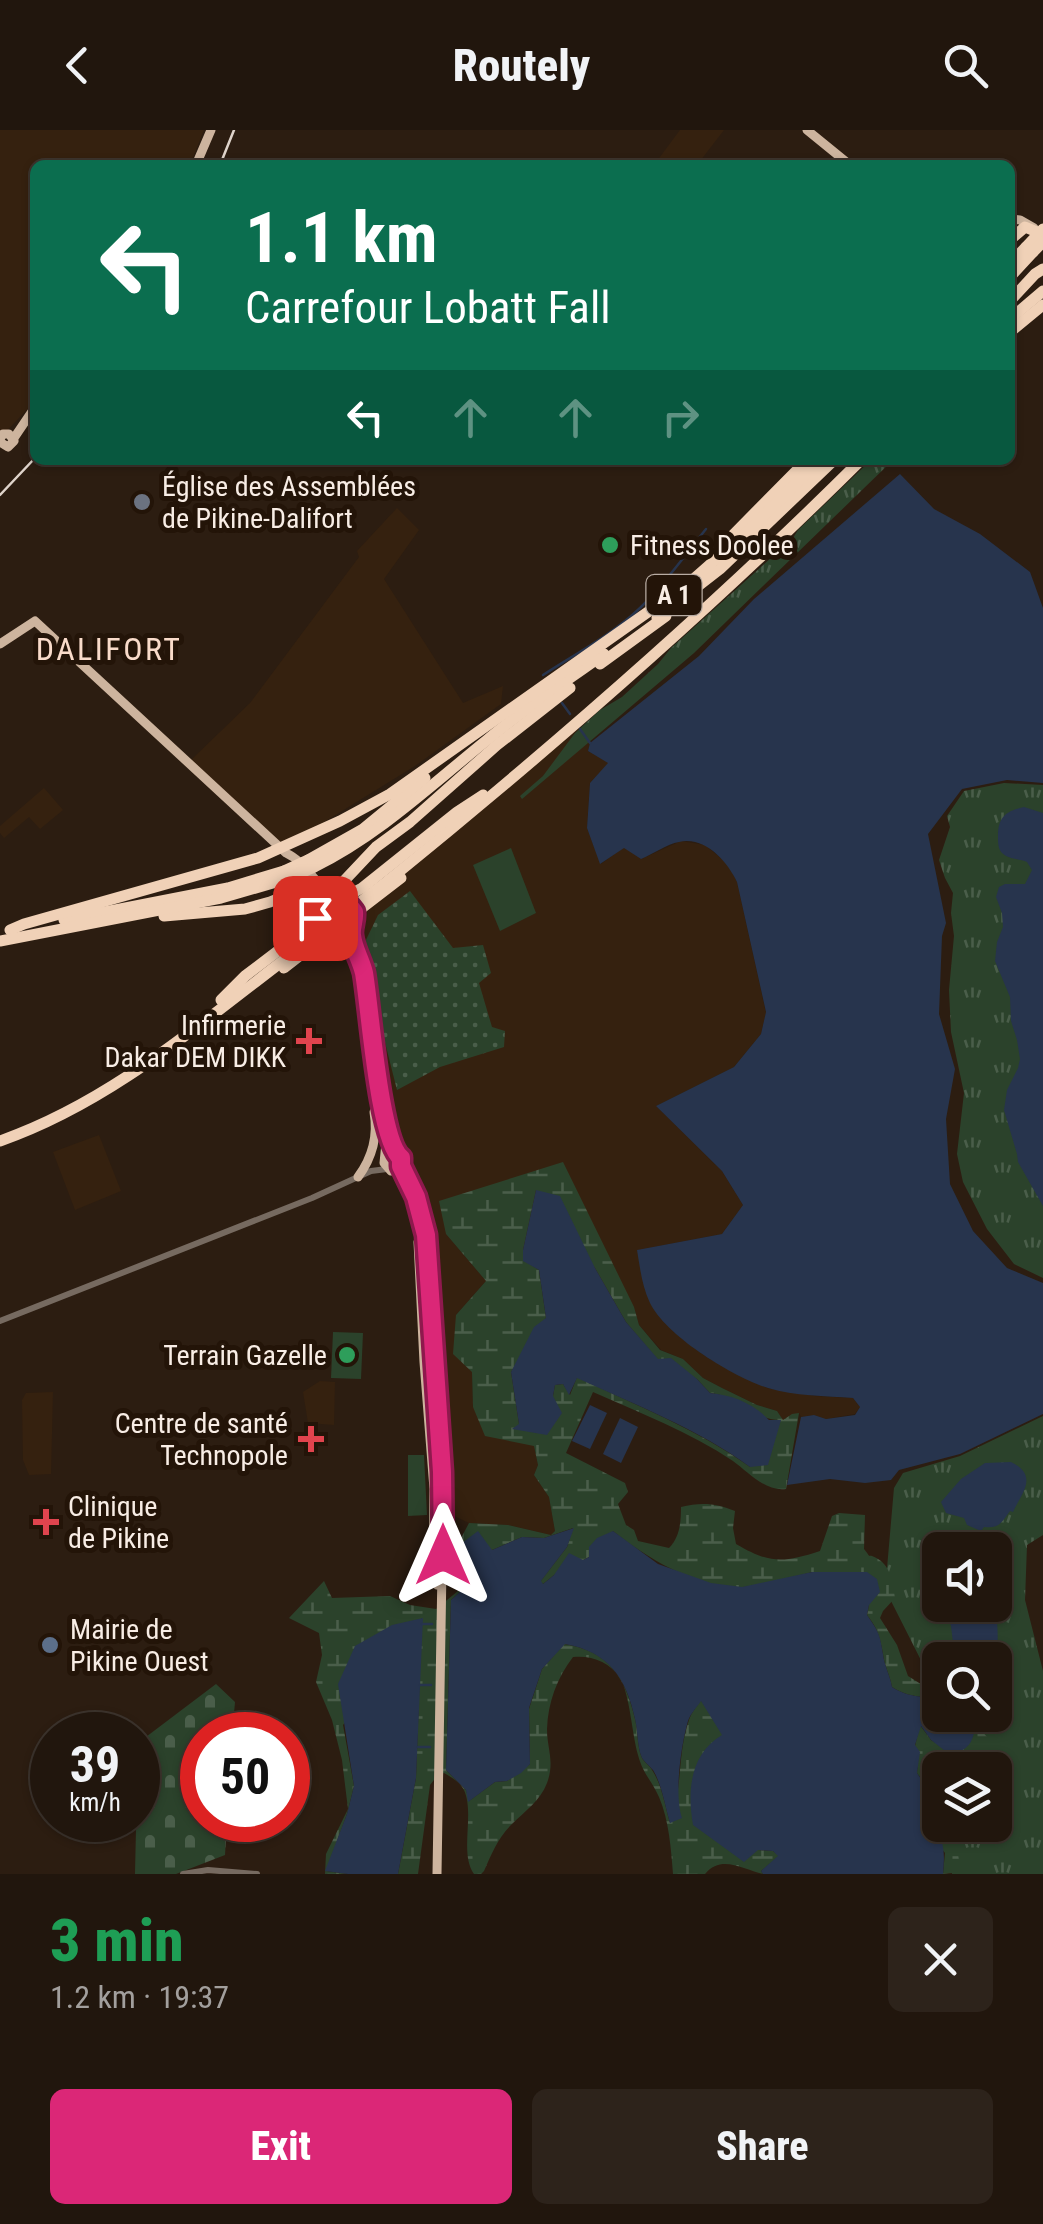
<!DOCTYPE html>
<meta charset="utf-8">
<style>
:root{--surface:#21160d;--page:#2d231b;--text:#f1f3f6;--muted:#a29f9d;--line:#3e352e;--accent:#db2777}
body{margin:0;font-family:"Roboto Condensed",sans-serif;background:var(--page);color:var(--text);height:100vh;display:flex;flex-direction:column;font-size:38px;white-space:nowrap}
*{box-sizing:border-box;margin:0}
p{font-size:32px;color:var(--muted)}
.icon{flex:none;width:55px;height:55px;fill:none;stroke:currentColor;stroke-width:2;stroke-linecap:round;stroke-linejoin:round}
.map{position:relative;height:1744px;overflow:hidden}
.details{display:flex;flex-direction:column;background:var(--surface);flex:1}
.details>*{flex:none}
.guide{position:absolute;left:30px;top:30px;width:985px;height:305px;border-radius:15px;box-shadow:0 2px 8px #0004,0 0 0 2px var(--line);background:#0b6e4f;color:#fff;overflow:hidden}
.tools{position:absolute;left:922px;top:1402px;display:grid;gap:20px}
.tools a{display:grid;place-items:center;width:90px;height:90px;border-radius:15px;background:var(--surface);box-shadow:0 2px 8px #0004,0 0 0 2px var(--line);font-size:50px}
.speed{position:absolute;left:30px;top:1582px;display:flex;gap:20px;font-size:50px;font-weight:700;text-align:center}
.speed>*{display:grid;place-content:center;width:130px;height:130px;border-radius:50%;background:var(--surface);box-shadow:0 2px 8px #0004,0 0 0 2px var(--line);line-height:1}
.speed small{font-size:25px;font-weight:400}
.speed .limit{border:15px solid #d22;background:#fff;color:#111}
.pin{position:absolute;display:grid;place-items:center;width:85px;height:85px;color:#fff;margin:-42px;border-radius:20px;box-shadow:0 5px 15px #0006}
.me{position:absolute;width:110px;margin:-55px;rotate:0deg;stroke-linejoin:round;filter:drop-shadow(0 0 8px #0008)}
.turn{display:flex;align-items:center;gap:35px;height:210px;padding:0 50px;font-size:45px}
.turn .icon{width:130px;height:130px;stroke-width:2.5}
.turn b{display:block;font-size:70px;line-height:85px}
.lanes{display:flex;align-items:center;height:95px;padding:0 50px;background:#0003;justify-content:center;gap:50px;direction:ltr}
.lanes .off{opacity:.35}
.round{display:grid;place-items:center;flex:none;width:105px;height:105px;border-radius:15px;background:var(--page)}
.head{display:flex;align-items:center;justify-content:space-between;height:170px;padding:0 50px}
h1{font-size:60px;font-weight:800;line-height:75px;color:#1e9e55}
.cta{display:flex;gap:20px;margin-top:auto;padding:20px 50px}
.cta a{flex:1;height:115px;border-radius:15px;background:var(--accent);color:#fff;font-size:40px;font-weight:800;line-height:115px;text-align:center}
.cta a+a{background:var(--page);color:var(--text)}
header{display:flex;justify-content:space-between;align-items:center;height:130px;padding:0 50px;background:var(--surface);font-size:45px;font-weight:800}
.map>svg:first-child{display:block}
.built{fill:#35210f}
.grass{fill:url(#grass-tufts);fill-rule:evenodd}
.wetland{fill:url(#wetland-marsh);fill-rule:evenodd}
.cemetery{fill:url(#cemetery-stones)}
.garden{fill:url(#garden-dots)}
.pitch{fill:#2b422b}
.water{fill:#27344d}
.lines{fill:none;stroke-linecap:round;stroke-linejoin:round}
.stream{stroke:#27344d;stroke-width:2.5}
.minor{stroke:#766a60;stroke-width:6}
.major{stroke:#cdb49e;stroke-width:9}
.highway{stroke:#f0d1b7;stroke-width:11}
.rail{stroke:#dfd4cb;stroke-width:2.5}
.highway-bridge{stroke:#f0d1b7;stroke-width:11}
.route-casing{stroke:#8e194d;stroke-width:25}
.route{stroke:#db2777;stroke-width:18}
.worship-dot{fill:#6b7280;stroke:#231408;stroke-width:4}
.leisure-dot{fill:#2e9e5b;stroke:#231408;stroke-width:4}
.health-dot{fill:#e0444e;stroke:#231408;stroke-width:4}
.service-dot{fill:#5c6f8a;stroke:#231408;stroke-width:4}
.labels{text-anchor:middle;stroke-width:10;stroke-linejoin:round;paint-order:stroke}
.shield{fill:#231408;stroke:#b8aca3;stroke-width:2.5}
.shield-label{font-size:25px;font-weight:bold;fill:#f8ede5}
.poi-label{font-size:28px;fill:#f8ede5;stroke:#231408;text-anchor:start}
.quarter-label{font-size:32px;letter-spacing:2.5px;fill:#f9dbca;stroke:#231408}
</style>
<header><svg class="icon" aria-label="back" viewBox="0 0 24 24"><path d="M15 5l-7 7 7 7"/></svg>Routely<svg class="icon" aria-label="search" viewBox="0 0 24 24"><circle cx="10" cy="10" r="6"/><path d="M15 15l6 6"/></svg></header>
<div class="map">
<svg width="1043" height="1744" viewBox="0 0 1043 1744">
<defs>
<pattern id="grass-tufts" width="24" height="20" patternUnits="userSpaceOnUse" patternTransform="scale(2.5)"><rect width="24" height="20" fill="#2b422b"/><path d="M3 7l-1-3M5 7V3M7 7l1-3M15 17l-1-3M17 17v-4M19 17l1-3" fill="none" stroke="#4a5e4a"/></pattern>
<pattern id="wetland-marsh" width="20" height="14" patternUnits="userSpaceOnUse" patternTransform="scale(2.5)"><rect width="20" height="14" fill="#2b422b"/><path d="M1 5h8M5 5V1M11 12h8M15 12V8" fill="none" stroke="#4a5e4a"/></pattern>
<pattern id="cemetery-stones" width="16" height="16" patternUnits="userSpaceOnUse" patternTransform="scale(2.5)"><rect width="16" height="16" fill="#2b422b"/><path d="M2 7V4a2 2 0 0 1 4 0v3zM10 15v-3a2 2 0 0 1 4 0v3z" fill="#4a5e4a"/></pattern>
<pattern id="garden-dots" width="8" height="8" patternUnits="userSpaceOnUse" patternTransform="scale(2.5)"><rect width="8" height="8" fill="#2b422b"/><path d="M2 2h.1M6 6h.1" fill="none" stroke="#4a5e4a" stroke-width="1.8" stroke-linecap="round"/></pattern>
</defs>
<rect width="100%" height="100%" fill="#2c1d11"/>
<g class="built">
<path d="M0,0H204L190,35H35V271L0,308Z"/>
<path d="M680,0H724L697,35H654Z"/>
<path d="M397,378L419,400L384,449L463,573L503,556L501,574L415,636L316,697L282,714L191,630L250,573L359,427L357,421Z"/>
<path d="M579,597L590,613L588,621L609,633L590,653L587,698L601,734L624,717L641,729L681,711L705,715L729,735L737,752L766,883L761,904L734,937L656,976L722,1041L743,1075L722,1104L638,1120L674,1202L708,1228L767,1258L815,1266L853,1268L860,1277L855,1284L826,1289L814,1285L801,1287L799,1283L783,1291L777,1281L757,1275L722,1258L703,1248L683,1229L661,1220L639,1195L634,1177L446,1104L486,1151L456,1185L472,1241L473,1277L534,1315L538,1335L534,1345L549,1367L555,1401L551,1405L508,1395L469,1393L450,1384L439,1282L432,1139L403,1030L394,1012L380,945L363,833L355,804L365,776Z"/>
<path d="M44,658L63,680L40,699L29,687L4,708L0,703V696Z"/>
<path d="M99,1005L121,1061L75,1080L53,1022Z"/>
<path d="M320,1251L335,1252L334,1295L308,1293L303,1262Z"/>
<path d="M53,1262L51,1344L29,1345L23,1330L22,1270L26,1263Z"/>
</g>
<g class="grass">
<path d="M871,330H893L694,523L522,669L520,666L543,646L575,603L600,580L622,567L658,534L671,518L793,408L798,400Z"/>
<path d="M1004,653L1043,655V1148L1014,1134L987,1099L963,1052L957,1024L964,963L951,902L949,860L954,806L951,783L953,763L945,748L939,730L950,697L947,686L964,661Z"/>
<path d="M1043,1286V1405L1027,1415L1025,1470L1043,1541V1744H952L950,1695H995V1640H954V1636L969,1627L964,1585H995V1530H940V1561L934,1556L888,1465L886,1450L894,1358L903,1343L960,1326ZM940,1420H995V1475H940Z"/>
</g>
<g class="wetland">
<path d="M563,1032L634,1177L639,1195L660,1220L683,1229L703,1248L722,1258L757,1275L777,1281L783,1290L792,1284L799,1283L786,1359C766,1362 748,1342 733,1331C690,1302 640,1283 593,1262L566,1323L625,1353L628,1362L618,1374L626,1395L634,1400L638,1411L669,1418C680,1407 681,1392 681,1377C701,1372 716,1373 735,1381L733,1398L736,1414C770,1434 783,1433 820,1421L832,1386L839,1383L865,1385L864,1419C874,1432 864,1421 878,1429C891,1437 893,1453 895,1468L883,1481L880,1488L897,1515L908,1546L940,1566V1571C921,1565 909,1568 892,1557C890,1545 884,1535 883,1524C880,1507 878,1499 867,1485L869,1475L812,1442C791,1447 763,1456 742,1457C697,1459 647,1428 613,1401L589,1427L554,1445L543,1454L540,1452L567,1417L573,1398L544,1408L522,1407L492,1420L462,1413L465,1429L461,1461L451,1470L446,1640L466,1660L469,1671L495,1652L507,1651L530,1634L529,1579L542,1539L564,1514C609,1521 625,1547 635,1589C638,1601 637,1617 642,1628C644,1632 650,1636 652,1640C662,1655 665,1676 670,1693C683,1660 677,1624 689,1590C691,1583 697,1576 701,1570L723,1605L758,1720L773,1721L779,1726L761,1741L763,1744C743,1739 721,1724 705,1744H673C671,1719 669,1690 659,1667C652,1651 643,1644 638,1625C632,1604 630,1565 620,1548C610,1532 591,1525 573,1527C557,1548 548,1572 547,1599C547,1619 555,1631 547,1653C540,1671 525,1681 512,1694C498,1708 492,1723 484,1741L481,1744H474C459,1723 475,1684 464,1660C460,1652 451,1647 444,1643L437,1646L430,1655L418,1744H398L416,1648L422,1488L343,1595L354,1656L347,1684L326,1741L348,1744H325L326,1724L348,1679L342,1630L332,1590L316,1552L322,1525L319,1503L289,1488L324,1451L332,1468L390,1466L410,1475L436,1479L458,1461L463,1429L460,1410L469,1393L508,1395L551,1405L555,1401L549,1367L534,1345L538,1335L534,1316L485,1306L473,1277L472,1242L453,1224L456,1185L486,1151L446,1104L439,1071ZM536,1060L595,1138L626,1192L658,1230L697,1249L710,1263C736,1265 754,1290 780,1290L750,1337C697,1299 635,1275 577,1247L570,1265L563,1254L555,1255L553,1266L513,1299L519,1294L511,1242L546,1188L539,1140L523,1130V1120Z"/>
<path d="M957,1585H968L987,1607C984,1621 976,1626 962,1631L960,1640H940V1695H953L961,1742L943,1744L945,1723L921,1691L930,1683L923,1651L917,1643L919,1622L915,1616L920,1595L931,1610L939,1615L964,1591Z"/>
</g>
<path class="cemetery" d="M216,1554L235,1572L232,1605H202V1690H227L225,1725L176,1744H135L138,1613Z"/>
<path class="garden" d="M410,761L453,818L483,815L491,843L479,853L492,897L505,901L504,917L440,937L397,960L367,841L364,814L378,785Z"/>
<g class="pitch">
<path d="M511,718L536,783L500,801L473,735Z"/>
<path d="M333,1202L363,1203L361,1249L331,1248Z"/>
<path d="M408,1325H424L427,1385L408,1386Z"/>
</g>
<g class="water">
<path d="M900,344L934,379L980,404L1030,442L1043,478V653L1007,650L962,659L928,704L946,793L942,806L939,884L955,939L946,989L950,1054L973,1101L1007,1138L1043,1153V1284L960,1324L899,1340L891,1350L865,1353L830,1349L787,1355L801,1287L814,1285L826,1289L855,1285L860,1277L853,1268C825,1266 795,1266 768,1258C733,1247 666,1206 650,1173C642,1156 640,1138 637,1120L722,1104L743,1075L722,1041L656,976L734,937L761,904L766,882L737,752C727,731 705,706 679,712C667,714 653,724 641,729L624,718L600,734L587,698L590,653L608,633L588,621L590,613L699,526L754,469Z"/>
<path d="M1024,677L1043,683V1076L1018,1032L1017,1024L1004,980L1007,960L1018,938L1020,929L1017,910L1011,891L1010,867L995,831L997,812L1003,797L1002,783L996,767L999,757L1005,754H1025L1032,740L1027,732C1020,729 1008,729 1002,723C998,719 998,712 998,706C998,687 1006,681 1024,677Z"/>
<path d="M536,1060L560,1066L595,1138L626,1192L658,1229L671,1228L697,1249L710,1263C733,1265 754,1274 769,1290H781L768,1335L750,1337C698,1299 636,1275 577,1248L569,1265L563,1254L555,1255L553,1266L562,1283L547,1305L512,1299L519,1294L511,1242L534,1197L546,1188L539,1140L523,1131V1120Z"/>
<path d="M590,1275L607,1283L590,1319L572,1311Z"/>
<path d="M620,1288L638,1297L621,1333L603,1324Z"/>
<path d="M1011,1332C1039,1346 1022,1362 1013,1382L1010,1381C1002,1392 999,1399 984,1397L981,1401L967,1395L964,1388L946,1383L941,1372L961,1349L985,1333Z"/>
<path d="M574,1398L567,1417L541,1451L543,1454L554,1445L569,1423L583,1430L589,1427V1417L597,1408L613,1401L658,1434L711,1453L742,1457L812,1442H867L877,1449L880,1462L869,1475L867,1485C879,1502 880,1505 883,1524C884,1535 890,1545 892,1557C909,1568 921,1565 940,1571V1585H957L974,1603C971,1617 963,1622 949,1624L931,1610L921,1596L915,1615L920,1622L917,1643C923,1651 934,1669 931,1679C930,1682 923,1689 921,1692L923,1695C946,1701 945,1723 943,1744H763L761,1741L778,1726L773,1721L758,1720L744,1732L693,1695C687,1661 690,1624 722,1605L701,1571C697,1577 691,1583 688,1591C681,1616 674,1664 682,1688L670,1693C665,1676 662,1655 653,1640C651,1638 643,1630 642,1628C637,1617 638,1601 635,1589C626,1548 609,1522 565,1514L542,1539L529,1578L530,1634L521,1643L507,1651L495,1652L468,1672L466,1660L446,1640L451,1470L461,1461L465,1429L462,1413L478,1401L492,1420L522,1407L544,1408Z"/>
<path d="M995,1471C997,1490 1000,1514 995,1530H955L951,1496L943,1475H995Z"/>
<path d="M423,1488L416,1648L398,1744H348L325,1741L347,1684L354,1656L338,1554L355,1516L392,1495Z"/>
</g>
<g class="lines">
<g class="stream">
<path d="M543,545C575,524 612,505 640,478C665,454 685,425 706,399"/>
<path d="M562,573L570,584"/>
<path d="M580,599L590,613"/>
<path d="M422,1494H432"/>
<path d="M420,1555H431"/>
<path d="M418,1617H430"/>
</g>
<g class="minor">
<path d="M0,1191L312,1068L371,1041L387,1039"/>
<path d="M183,1744L208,1740L257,1744"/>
</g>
<g class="major">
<path d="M807,0L850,35"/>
<path d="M196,35L211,0"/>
<path d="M1010,89L1020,90L1034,98"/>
<path d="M14,308L35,277"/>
<path d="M0,309L3,304H9L14,311L8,317L0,312"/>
<path d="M0,514L35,491L286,723C306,732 315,755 334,767"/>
<circle cx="335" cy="787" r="20"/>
<path d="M352,797V806L357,820"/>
<path d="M338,807L345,810L352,819L359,844L374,957L386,1013L384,1033L391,1041L399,1038L402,1033L400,1026L393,1023L386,1026"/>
<path d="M401,1036L420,1078L426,1105L443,1377L437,1744"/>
<path d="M358,1047C372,1028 378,1005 374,982"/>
<path d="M421,1106L418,1112L424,1232L434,1359L433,1446L437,1455"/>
</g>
<g class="highway">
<path d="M1010,110L1025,97L1037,102"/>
<path d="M1010,134L1026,117"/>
<path d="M1010,147L1033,122"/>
<path d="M1010,171L1035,144L1043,139"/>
<path d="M1010,189L1043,161"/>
<path d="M1010,202L1043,175"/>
<path d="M729,409L807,330"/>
<path d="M657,488L720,439L834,330"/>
<path d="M600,534L666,486"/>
<path d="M308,730L363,699L425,648"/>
<path d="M314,737C379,705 431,655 487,610C524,579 565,552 604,524"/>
<path d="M389,750C553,617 712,478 861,330"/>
<path d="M341,768L340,759L343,752L376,717L410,692L497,615L570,558"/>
<path d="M343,768L362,758L457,682L483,665"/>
<path d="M164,786L245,779L270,772L304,758L318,763"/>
<path d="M355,787L362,778L401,748"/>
<path d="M64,790L228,758L284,741"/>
<path d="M10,800L24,794L258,728L340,691L390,664L689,453L749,400L820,330"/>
<path d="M0,811L221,768L290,748"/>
<path d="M284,838L320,810L329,806"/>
<path d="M221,870L245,846L312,795L315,789"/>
<path d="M0,1011C109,973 197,896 288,827"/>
</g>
<g class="rail">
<path d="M220,35L234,0"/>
<path d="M0,365L35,328"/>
</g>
<g class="highway-bridge">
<path d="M1026,117L1043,99"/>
<path d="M1033,122L1043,112"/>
<path d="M284,741L308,730"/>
<path d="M290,748L314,737"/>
<path d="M288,827L389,750"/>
</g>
</g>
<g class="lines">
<g class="route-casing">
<path id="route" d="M315,788C317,772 328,766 343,768L354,782C355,790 351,797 352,805C353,818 361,830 364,843C370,877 379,1010 401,1028V1036L416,1067L426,1105L442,1342L443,1425"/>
</g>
<use href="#route" class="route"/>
</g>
<circle class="worship-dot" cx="142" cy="372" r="10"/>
<g class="leisure-dot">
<circle cx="610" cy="415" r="10"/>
<circle cx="347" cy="1225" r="10"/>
</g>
<g class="health-dot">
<path d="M304 896h10v10h10v10h-10v10h-10v-10h-10v-10h10z"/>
<path d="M306 1294h10v10h10v10h-10v10h-10v-10h-10v-10h10z"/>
<path d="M41 1377h10v10h10v10h-10v10h-10v-10h-10v-10h10z"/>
</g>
<circle class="service-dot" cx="50" cy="1515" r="10"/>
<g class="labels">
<rect class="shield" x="646.5" y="445" width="55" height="40" rx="8"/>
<g class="shield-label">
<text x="674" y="474">A 1</text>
</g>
<g class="poi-label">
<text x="162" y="366">Église des Assemblées<tspan x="162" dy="32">de Pikine-Dalifort</tspan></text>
<text x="630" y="425">Fitness Doolee</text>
<text x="286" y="905" text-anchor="end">Infirmerie<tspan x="286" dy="32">Dakar DEM DIKK</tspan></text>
<text x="327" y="1235" text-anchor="end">Terrain Gazelle</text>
<text x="288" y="1303" text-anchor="end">Centre de santé<tspan x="288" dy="32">Technopole</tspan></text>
<text x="68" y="1386">Clinique<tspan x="68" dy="32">de Pikine</tspan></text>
<text x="70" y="1509">Mairie de<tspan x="70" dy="32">Pikine Ouest</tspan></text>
</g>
<g class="quarter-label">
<text x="109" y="530">DALIFORT</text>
</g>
</g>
</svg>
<div class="tools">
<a><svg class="icon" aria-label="sound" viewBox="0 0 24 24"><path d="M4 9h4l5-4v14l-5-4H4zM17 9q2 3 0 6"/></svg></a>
<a><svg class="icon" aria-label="search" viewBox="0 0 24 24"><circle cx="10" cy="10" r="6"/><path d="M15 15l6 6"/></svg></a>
<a><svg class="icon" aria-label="layers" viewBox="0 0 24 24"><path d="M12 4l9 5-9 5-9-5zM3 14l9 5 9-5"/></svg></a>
</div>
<div class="speed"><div>39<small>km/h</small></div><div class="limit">50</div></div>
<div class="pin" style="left:315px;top:788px;background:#d93025"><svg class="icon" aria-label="arrive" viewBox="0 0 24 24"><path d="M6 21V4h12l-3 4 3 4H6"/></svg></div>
<svg class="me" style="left:443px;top:1425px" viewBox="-20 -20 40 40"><path d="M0-17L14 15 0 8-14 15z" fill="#db2777" stroke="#fff" stroke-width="4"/></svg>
<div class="guide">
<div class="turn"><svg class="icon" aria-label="left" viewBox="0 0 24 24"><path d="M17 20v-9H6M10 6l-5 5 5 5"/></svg><div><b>1.1 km</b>Carrefour Lobatt Fall</div></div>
<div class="lanes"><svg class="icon" aria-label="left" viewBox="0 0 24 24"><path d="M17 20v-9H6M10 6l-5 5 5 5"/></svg><svg class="icon off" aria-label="ahead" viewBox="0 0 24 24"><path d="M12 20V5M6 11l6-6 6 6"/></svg><svg class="icon off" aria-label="ahead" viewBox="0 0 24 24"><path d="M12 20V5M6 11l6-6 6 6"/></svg><svg class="icon off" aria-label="right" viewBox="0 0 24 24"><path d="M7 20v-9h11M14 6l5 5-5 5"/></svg></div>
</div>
</div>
<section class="details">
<div class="head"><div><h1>3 min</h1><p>1.2 km · 19:37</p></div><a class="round"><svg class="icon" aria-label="close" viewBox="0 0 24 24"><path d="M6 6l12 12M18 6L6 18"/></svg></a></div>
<div class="cta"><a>Exit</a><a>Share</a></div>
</section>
